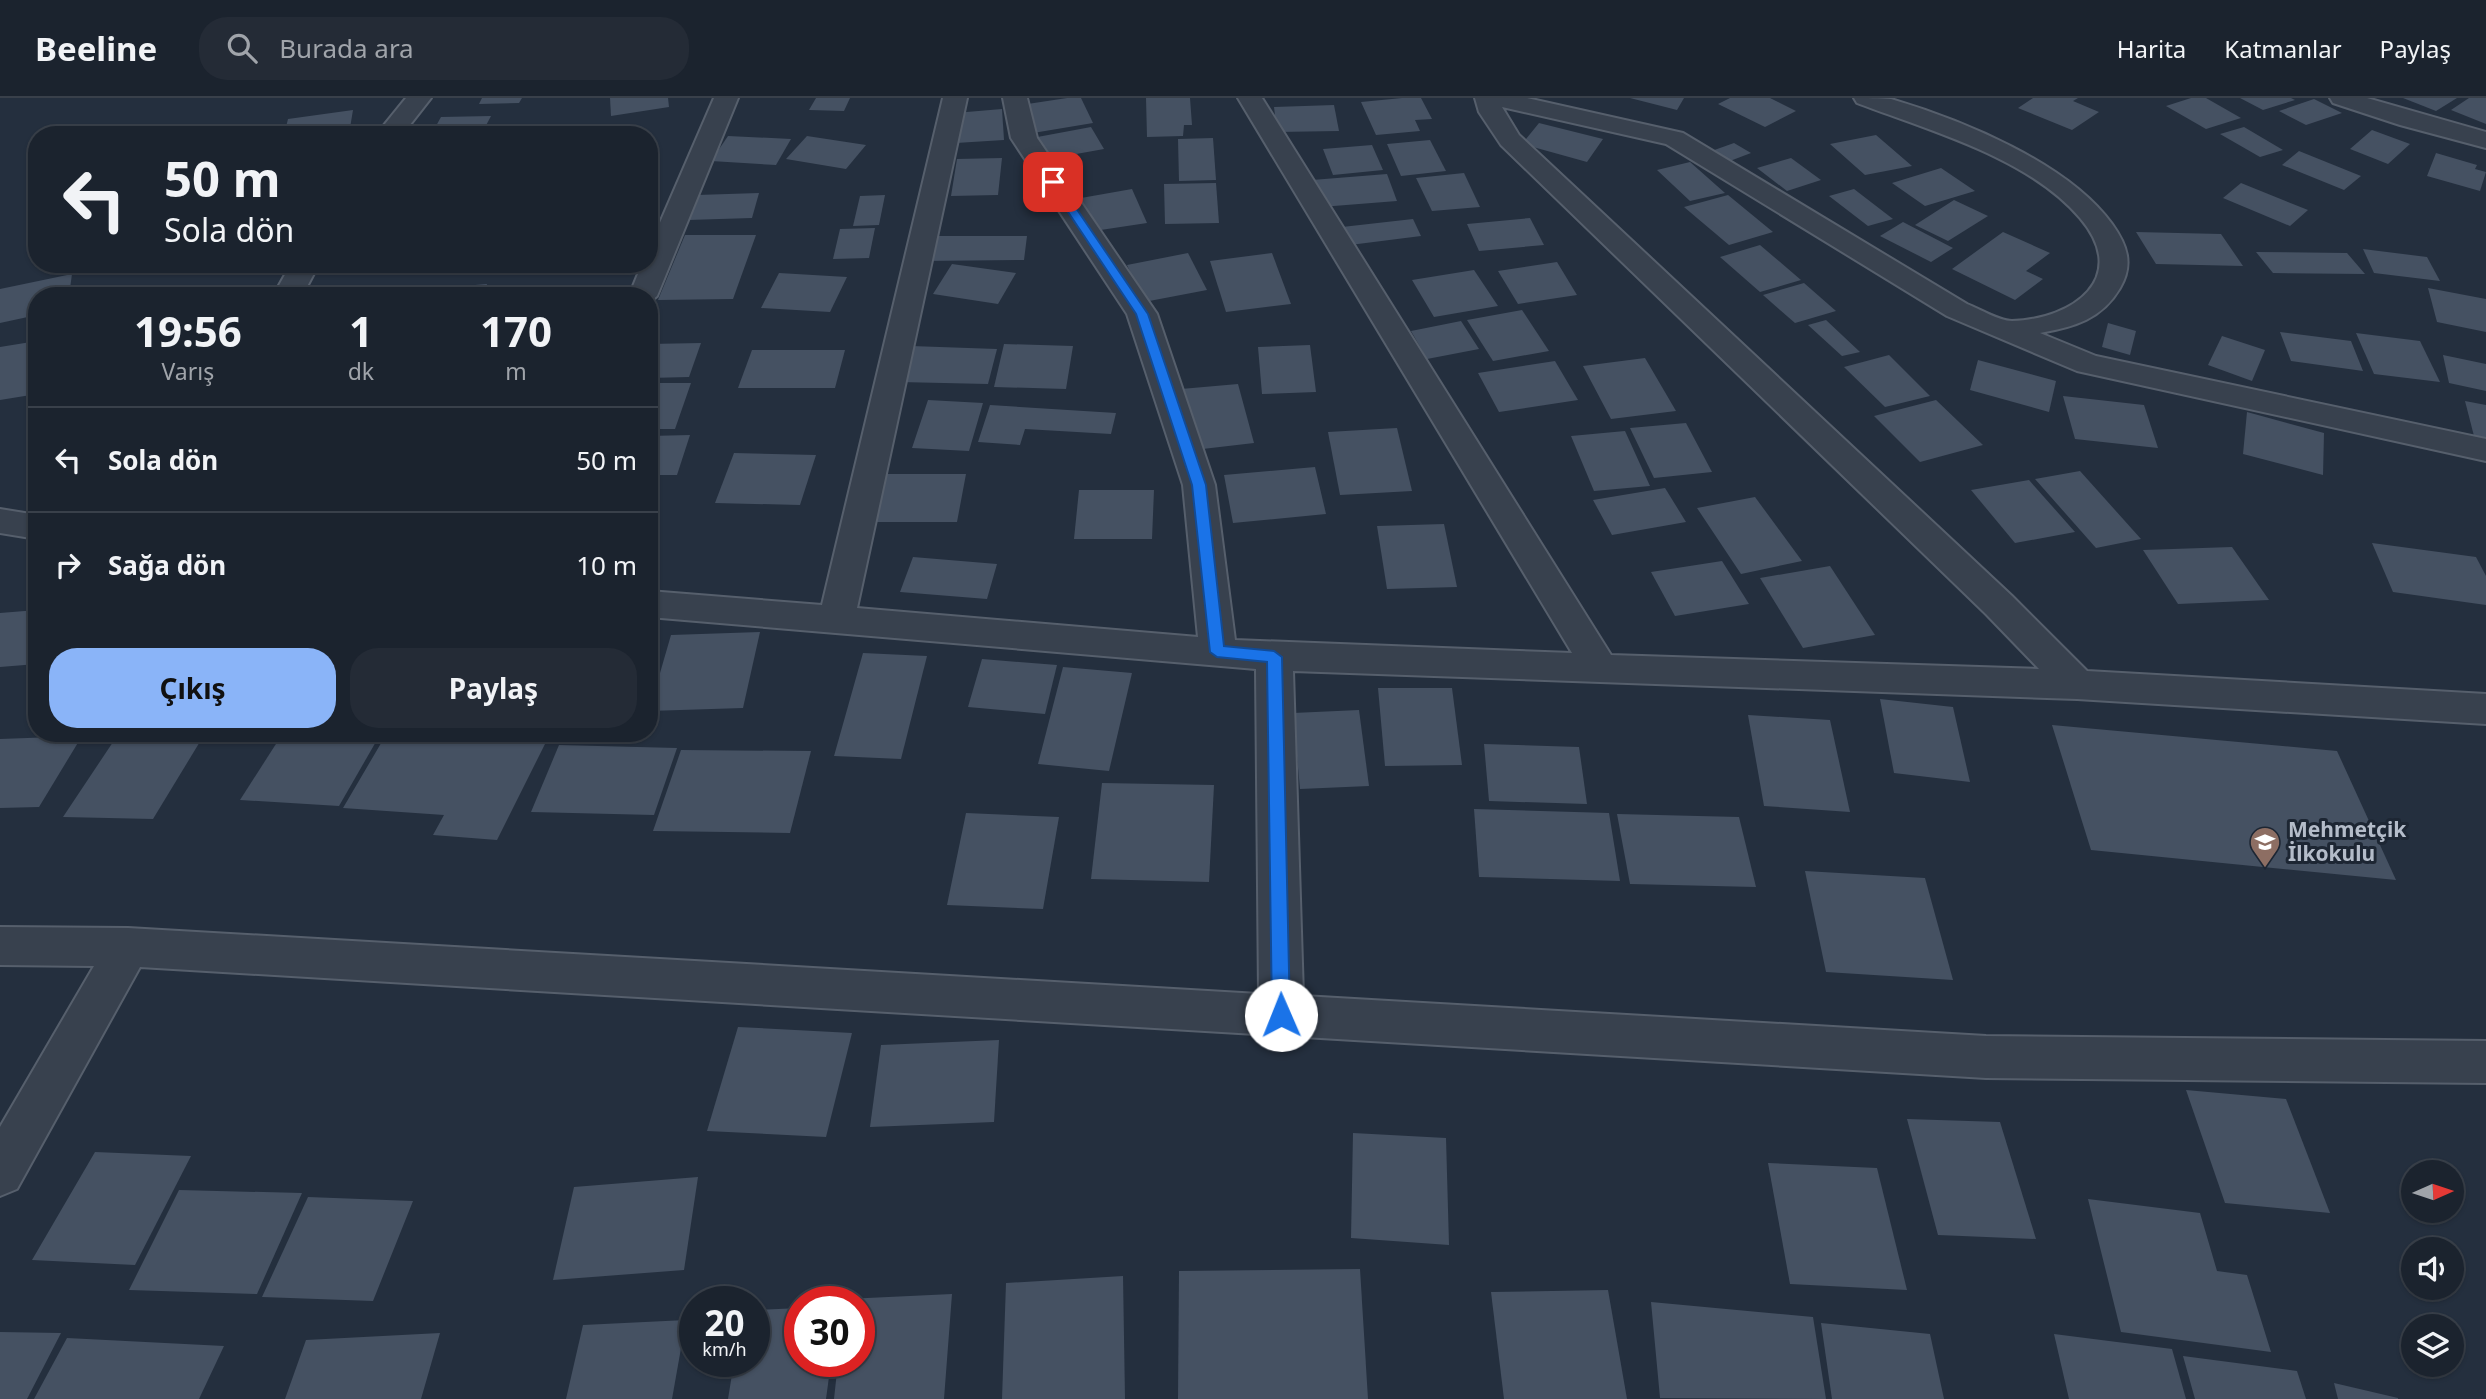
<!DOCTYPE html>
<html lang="tr">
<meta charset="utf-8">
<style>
:root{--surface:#1b232e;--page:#242b36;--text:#f1f3f6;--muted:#a0a4aa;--line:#39404a;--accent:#8ab4f8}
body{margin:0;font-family:"Noto Sans",sans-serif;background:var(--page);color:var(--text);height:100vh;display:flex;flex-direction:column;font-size:26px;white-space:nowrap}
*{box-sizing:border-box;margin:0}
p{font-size:23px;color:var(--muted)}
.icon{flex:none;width:38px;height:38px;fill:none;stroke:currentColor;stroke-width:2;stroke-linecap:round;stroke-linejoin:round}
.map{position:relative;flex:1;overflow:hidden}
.sheet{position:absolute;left:28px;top:189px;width:630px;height:455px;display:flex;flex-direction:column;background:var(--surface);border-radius:28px;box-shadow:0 2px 5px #0004,0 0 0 2px var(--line)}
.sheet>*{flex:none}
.banner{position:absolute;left:28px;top:28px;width:630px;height:147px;border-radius:28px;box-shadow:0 2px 5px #0004,0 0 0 2px var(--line);background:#1b232e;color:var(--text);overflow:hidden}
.needle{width:46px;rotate:87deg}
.tools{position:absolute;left:2401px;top:1062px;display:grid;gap:14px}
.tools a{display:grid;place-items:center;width:63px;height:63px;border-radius:50%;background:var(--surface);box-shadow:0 2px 5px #0004,0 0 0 2px var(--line);font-size:35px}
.speed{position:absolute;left:679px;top:1188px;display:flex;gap:14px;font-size:35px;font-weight:700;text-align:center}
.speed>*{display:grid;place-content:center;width:91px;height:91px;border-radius:50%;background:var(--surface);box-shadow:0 2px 5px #0004,0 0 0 2px var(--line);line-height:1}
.speed small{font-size:18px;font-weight:400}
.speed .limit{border:10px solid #d22;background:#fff;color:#111}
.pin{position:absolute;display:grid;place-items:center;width:60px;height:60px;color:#fff;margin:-30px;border-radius:14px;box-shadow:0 4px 10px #0006}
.me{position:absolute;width:77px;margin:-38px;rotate:359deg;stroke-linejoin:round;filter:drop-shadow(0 0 5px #0008)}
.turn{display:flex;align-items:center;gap:24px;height:147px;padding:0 21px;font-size:32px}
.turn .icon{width:91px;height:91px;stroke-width:2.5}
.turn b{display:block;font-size:49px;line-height:60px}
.eta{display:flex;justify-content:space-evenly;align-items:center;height:119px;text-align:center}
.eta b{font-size:42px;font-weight:700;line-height:49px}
.action{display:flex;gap:14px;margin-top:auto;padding:14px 21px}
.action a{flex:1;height:80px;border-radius:28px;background:var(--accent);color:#111;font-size:28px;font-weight:700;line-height:80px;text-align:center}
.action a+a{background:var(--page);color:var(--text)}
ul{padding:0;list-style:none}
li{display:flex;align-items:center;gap:21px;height:105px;padding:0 21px;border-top:2px solid var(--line)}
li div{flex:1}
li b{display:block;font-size:26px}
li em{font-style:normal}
header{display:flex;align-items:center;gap:42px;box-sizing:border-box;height:98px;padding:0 35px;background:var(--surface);border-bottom:2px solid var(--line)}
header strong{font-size:33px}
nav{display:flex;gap:38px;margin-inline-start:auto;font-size:24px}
.search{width:490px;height:63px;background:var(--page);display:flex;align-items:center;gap:18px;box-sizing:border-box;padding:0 24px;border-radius:28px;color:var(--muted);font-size:26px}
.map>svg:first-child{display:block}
.building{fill:#455162}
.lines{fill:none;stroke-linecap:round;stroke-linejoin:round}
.minor-casing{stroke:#565f6c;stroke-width:4}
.minor{fill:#38414e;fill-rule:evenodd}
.route{fill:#1a73e8;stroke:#114b97;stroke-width:2}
.labels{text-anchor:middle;stroke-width:6;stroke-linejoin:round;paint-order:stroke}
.poi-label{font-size:21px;font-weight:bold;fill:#b4bcc9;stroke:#1d2633;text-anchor:start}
</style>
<header>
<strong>Beeline</strong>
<div class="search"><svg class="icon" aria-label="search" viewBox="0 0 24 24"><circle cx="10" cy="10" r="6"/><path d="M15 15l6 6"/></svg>Burada ara</div>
<nav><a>Harita</a><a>Katmanlar</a><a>Paylaş</a></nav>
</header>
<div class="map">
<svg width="2486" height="1301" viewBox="0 0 2486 1301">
<rect width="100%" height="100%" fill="#242f3e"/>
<g class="building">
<path d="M482,0H522L519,5L479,6Z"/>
<path d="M610,0H668L669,9L611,18Z"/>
<path d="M816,0H850L844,13L809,12Z"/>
<path d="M1067,0H1081L1093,25L1033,35L1021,7Z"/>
<path d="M1146,0H1190L1192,27H1184L1183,38L1147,39Z"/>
<path d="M1402,0H1421L1432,21L1415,22L1420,33L1376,37L1361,4Z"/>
<path d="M1630,0H1684L1677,12Z"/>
<path d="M1730,0H1770L1796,13L1765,29L1718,6Z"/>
<path d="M2033,0H2078L2073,3L2099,14L2072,32L2018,10Z"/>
<path d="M2191,0H2206L2241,20L2206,31L2166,8Z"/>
<path d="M2240,0H2291L2295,2L2263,12Z"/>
<path d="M2403,0H2457L2436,13Z"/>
<path d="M2469,0H2486V26L2451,12Z"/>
<path d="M2314,1L2342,15L2306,27L2279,13Z"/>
<path d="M1334,7L1339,33L1277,34L1274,9Z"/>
<path d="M1002,11L1004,42L956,45L955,15Z"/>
<path d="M353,12L350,30L340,31L339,37H284L288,21Z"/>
<path d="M491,18L481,37H431L441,19Z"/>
<path d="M1539,25L1603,41L1587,64L1522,46Z"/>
<path d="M1091,29L1104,51L1043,62L1032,40Z"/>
<path d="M2244,29L2283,52L2260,59L2220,36Z"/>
<path d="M2372,32L2410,46L2388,66L2350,51Z"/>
<path d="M1876,37L1912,68L1865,77L1830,46Z"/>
<path d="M728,38L791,41L776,67L711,63Z"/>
<path d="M807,38L866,47L846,71L786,61Z"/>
<path d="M1213,40L1216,82L1179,83L1178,41Z"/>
<path d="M1430,42L1446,73L1401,78L1387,46Z"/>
<path d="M1734,45L1751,55L1722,66L1706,55Z"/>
<path d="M1372,47L1383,72L1333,77L1323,51Z"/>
<path d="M2299,53L2361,78L2344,92L2282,67Z"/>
<path d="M2436,55L2477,67L2475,71L2486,74L2480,93L2427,78Z"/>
<path d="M1002,60L998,97L951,98L957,61Z"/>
<path d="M1791,60L1821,82L1787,93L1757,70Z"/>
<path d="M1690,64L1725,95L1690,103L1657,72Z"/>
<path d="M1941,70L1975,93L1925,108L1892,85Z"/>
<path d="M1464,75L1480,109L1432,113L1416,80Z"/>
<path d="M1387,76L1397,103L1321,109L1312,82Z"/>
<path d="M1216,85L1219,125L1165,126L1164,86Z"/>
<path d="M2241,85L2308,112L2290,128L2223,100Z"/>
<path d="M1132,91L1147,125L1094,133L1081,100Z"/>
<path d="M1854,91L1893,121L1868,128L1829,98Z"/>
<path d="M759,95L752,120L688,122L697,97Z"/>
<path d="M885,97L879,127L853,128L860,98Z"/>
<path d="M1728,97L1773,134L1729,147L1684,109Z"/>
<path d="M1954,102L1988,118L1948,143L1915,127Z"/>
<path d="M1530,120L1544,147L1479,153L1467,126Z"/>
<path d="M1413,121L1421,138L1350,147L1342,129Z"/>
<path d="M1903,124L1953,150L1931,164L1880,138Z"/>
<path d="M875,130L869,160L833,161L840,131Z"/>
<path d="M2003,134L2050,155L2026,173L2043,181L2015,202L1952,171Z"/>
<path d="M2136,134L2221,136L2243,168L2156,166Z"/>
<path d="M685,137H756L733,201L658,202Z"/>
<path d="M926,138H1027L1024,162L921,163Z"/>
<path d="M1760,147L1801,182L1760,194L1720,159Z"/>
<path d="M2363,151L2427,159L2440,183L2374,175Z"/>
<path d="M2256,154L2347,155L2365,176L2273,175Z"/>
<path d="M1188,155L1207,192L1144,204L1127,167Z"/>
<path d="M1272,155L1291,206L1226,214L1210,163Z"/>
<path d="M1557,164L1577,197L1518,206L1498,173Z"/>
<path d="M952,166L1016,175L998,206L933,196Z"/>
<path d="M1474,172L1498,208L1434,219L1412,182Z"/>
<path d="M779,175L847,179L830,214L761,210Z"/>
<path d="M72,176L69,198H37V217L0,225V191Z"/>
<path d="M1804,185L1836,213L1795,225L1763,197Z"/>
<path d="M487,186L483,198H412L415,192Z"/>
<path d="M2428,190L2486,201V234L2437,224Z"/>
<path d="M1522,212L1549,253L1493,263L1467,222Z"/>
<path d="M1826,222L1860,254L1842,258L1808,227Z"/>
<path d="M1461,223L1479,251L1427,261L1411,233Z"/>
<path d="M2108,225L2136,233L2130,257L2102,249Z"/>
<path d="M2280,234L2351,243L2363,273L2291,263Z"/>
<path d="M2356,235L2420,243L2440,284L2374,276Z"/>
<path d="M2222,238L2265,252L2252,283L2208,267Z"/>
<path d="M37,243V296L0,302V249Z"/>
<path d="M701,245L689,279L649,280V246Z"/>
<path d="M1004,246L1073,248L1066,291L994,289Z"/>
<path d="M1310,247L1316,294L1262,296L1258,249Z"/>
<path d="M911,248L997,251L988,286L899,284Z"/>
<path d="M752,252H845L835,290H738Z"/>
<path d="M1889,257L1930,298L1885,309L1844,269Z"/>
<path d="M2443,257L2486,266V293L2449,285Z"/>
<path d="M1645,260L1676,313L1611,321L1583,268Z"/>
<path d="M1978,262L2056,283L2049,314L1970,292Z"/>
<path d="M1555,263L1578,302L1499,314L1478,275Z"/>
<path d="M649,285H691L675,331H649Z"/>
<path d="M1238,286L1254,345L1194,352L1181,291Z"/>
<path d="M2063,298L2144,307L2158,350L2075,341Z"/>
<path d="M928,302L983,305L969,353L912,350Z"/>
<path d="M1936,302L1983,347L1920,364L1874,318Z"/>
<path d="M2465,303L2486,307V341L2474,338Z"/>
<path d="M990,307L1116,315L1111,336L1025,331L1020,347L978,344Z"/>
<path d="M2247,314L2324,335L2323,377L2243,356Z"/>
<path d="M1686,325L1712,374L1654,380L1630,330Z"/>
<path d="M1397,330L1412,393L1340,397L1328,334Z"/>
<path d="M1625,333L1650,388L1594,393L1571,338Z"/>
<path d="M690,337L677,377H649V338Z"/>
<path d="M734,355L816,357L800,407L715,405Z"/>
<path d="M1315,369L1326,416L1233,425L1224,377Z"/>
<path d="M2080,373L2141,441L2096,450L2035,381Z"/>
<path d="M887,376H966L957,424H874Z"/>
<path d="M2029,382L2075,434L2015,445L1971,392Z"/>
<path d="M1665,390L1686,424L1612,437L1593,402Z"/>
<path d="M1079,392H1154L1152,441H1074Z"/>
<path d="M1755,399L1802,463L1741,476L1697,410Z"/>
<path d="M1444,426L1457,489L1387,491L1377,428Z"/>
<path d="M2372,445L2476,459L2486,478V507L2393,494Z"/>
<path d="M2232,449L2269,502L2178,506L2143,452Z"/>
<path d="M913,459L997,466L987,501L900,494Z"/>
<path d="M1722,463L1749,506L1675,518L1651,474Z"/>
<path d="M1830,468L1875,537L1803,550L1760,480Z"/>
<path d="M37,512V566L0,569V515Z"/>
<path d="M760,534L743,610L649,613L671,537Z"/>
<path d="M863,555L927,558L901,661L834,658Z"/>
<path d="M982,561L1057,567L1045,616L968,609Z"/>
<path d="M1063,569L1132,575L1109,673L1038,666Z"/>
<path d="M1378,590H1452L1462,667L1385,668Z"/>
<path d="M1880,601L1953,609L1970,684L1894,675Z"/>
<path d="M1359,612L1369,688L1300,691L1293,615Z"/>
<path d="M1748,617L1830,622L1850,714L1764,708Z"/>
<path d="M2052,627L2337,653L2396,782L2091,752Z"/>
<path d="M283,635H381L339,708L240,702Z"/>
<path d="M387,635H420L546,644L497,742L433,737L444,717L343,710Z"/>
<path d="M82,638L39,709L0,710V641Z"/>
<path d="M115,641L201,642L153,721L63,719Z"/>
<path d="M1484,646L1579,649L1587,706L1489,703Z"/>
<path d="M559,647L677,650L654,717L531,714Z"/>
<path d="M681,652L811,653L790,735L653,733Z"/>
<path d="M1102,685L1214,687L1209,784L1091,781Z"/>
<path d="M1474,711L1609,715L1620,783L1479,779Z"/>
<path d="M966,715L1059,719L1043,811L947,807Z"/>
<path d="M1617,716L1739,719L1756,789L1630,786Z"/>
<path d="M1805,773L1925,780L1953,882L1826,874Z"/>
<path d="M738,929L852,935L826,1039L707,1033Z"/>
<path d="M999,942L994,1024L870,1029L881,947Z"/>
<path d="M2186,992L2286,1001L2330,1115L2225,1105Z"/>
<path d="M1907,1021L2000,1024L2036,1141L1938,1137Z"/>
<path d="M1353,1035L1446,1040L1449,1147L1351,1140Z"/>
<path d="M95,1054L191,1058L135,1167L32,1162Z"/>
<path d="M1768,1065L1877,1070L1907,1192L1790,1186Z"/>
<path d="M698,1079L684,1172L553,1182L574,1089Z"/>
<path d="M179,1092L302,1095L257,1196L129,1192Z"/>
<path d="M308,1099L413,1103L373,1203L262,1199Z"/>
<path d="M2088,1101L2200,1115L2217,1173L2247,1177L2271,1254L2121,1234Z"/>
<path d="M1360,1171L1368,1301H1178L1179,1173Z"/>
<path d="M1123,1178L1125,1301H1002L1006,1185Z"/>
<path d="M1608,1192L1627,1301H1504L1491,1194Z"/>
<path d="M952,1196L944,1301H834L838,1264H859V1204H845L846,1201Z"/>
<path d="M1651,1204L1813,1219L1826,1301L1660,1300Z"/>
<path d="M800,1210V1264H831L826,1301H728L734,1264H754V1212Z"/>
<path d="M686,1222L672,1301H566L583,1227Z"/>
<path d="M1821,1225L1930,1236L1944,1301H1832Z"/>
<path d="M0,1234L61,1235L27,1301H0Z"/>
<path d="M440,1235L421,1301H285L306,1242Z"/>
<path d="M2054,1236L2172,1251L2186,1301H2069Z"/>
<path d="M67,1240L224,1248L199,1301H34Z"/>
<path d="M2183,1258L2297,1273L2306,1301H2195Z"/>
<path d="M2334,1285L2398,1300V1301H2338Z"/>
</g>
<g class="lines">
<g class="minor-casing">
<g id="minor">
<path d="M406,0H431L402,37H376Z"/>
<path d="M714,0H738L657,198L649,205V198H629L642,166H649V150Z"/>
<path d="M943,0H967L857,510L1198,539L1183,387L1127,216L1011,40L1003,0H1027L1037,40L1157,216L1215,387L1235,542L1572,555L1238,0H1262L1611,557L2039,571L1986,516L1501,47L1479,14L1475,0H1527L1683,35L1967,206C1980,211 1999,223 2012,223C2073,221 2131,180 2080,120C2030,60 1928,32 1857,5L1854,0C1866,0 1880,0 1891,1C1962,22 2068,65 2112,126C2127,147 2134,166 2120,190C2102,221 2074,229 2040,235L2096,258L2486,341V363L2077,273L1947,218L1666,46L1502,9L1519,37L2012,498L2087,573L2486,596V626L2077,601L1293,573L1303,898L1986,938L2486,943V985L1986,980L140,869L17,1091L0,1098V1029L94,868L0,867V829L128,830L1259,896L1256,571L649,519V493L822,507Z"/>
<path d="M2330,0H2367L2486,34V50L2400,27L2333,5Z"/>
<path d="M291,166H319L302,198H273Z"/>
<path d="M0,411L37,417V441L0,435Z"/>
</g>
</g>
<use href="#minor" class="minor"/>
</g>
<path class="route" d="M1049,82H1057L1148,216L1206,387L1224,548L1274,553L1282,559L1290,917L1287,923L1281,926L1275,923L1272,917L1267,564L1217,559L1210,554L1192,387L1136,216L1048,84Z"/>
<defs>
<g id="school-pin" transform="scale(1.575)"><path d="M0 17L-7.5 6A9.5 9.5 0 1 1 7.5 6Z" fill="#8d6e63" stroke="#1d2633"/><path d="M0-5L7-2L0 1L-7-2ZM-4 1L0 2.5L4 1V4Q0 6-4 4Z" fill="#fff"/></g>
</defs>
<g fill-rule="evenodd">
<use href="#school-pin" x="2265" y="744"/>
</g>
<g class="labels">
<g class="poi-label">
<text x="2288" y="739">Mehmetçik<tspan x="2288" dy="24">İlkokulu</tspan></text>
</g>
</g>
</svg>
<div class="tools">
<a><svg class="needle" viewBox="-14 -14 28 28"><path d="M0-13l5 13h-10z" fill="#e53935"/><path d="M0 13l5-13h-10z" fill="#a0a4aa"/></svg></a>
<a><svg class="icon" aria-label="sound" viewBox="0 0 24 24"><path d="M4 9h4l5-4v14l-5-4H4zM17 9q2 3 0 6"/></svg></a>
<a><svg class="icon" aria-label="layers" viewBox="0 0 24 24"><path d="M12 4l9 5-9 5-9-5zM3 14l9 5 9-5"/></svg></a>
</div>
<div class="speed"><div>20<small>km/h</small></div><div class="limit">30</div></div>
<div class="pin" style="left:1053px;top:84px;background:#d93025"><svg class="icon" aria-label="arrive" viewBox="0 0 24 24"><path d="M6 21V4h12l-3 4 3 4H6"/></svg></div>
<svg class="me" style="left:1281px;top:917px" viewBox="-20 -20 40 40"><circle r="19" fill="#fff"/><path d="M0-13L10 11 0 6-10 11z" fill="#1a73e8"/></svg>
<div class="banner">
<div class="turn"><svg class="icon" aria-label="left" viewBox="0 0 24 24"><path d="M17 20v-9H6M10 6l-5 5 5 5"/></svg><div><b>50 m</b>Sola dön</div></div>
</div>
<section class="sheet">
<div class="eta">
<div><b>19:56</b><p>Varış</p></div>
<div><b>1</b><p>dk</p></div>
<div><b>170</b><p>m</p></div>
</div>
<ul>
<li><svg class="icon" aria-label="left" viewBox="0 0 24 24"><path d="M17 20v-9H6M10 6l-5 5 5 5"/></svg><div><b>Sola dön</b></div><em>50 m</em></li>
<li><svg class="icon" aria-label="right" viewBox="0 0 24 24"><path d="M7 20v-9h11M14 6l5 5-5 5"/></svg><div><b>Sağa dön</b></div><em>10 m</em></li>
</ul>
<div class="action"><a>Çıkış</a><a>Paylaş</a></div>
</section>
</div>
